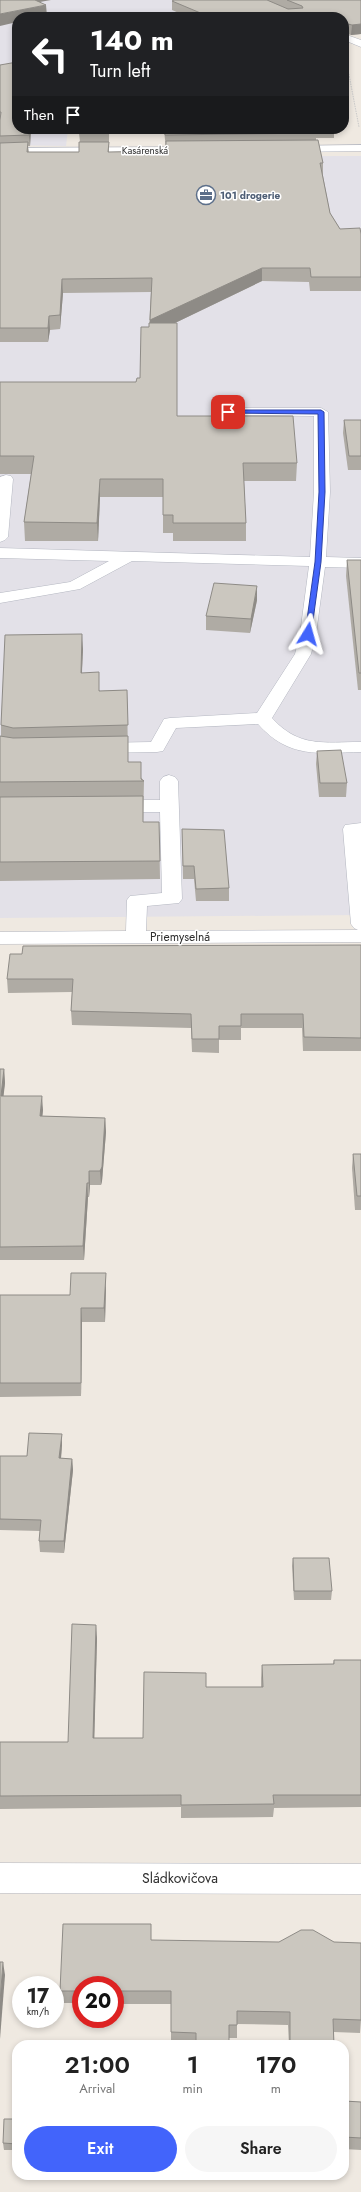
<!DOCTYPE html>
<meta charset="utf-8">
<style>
:root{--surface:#fff;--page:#f6f6f6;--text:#222;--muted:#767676;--accent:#4264fb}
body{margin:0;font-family:Jost,sans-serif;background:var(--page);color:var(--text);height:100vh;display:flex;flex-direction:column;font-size:15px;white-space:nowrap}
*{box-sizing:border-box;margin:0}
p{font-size:13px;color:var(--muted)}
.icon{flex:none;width:22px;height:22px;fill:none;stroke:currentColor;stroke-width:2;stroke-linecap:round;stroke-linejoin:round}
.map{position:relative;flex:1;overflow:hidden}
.drawer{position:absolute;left:12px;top:2040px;width:337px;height:140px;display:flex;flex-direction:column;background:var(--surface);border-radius:16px;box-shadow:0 2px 6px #0003}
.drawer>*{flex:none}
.hud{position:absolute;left:12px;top:12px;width:337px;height:122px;border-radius:16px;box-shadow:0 2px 6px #0003;background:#202124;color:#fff;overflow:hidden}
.speed{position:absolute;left:12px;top:1976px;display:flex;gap:8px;font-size:20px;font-weight:700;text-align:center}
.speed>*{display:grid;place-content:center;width:52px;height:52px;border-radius:50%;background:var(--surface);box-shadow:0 2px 6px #0003;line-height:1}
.speed small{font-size:10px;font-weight:400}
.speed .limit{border:6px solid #d22;background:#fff;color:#111}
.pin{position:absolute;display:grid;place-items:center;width:34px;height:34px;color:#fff;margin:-17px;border-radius:8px;box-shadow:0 2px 6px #0006}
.me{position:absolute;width:44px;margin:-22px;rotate:8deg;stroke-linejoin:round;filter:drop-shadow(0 0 3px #0008)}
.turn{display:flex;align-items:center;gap:14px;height:84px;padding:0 12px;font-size:18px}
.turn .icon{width:52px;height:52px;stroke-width:2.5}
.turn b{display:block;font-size:28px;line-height:34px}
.then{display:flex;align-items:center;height:38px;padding:0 12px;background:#0003;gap:8px;font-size:15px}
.eta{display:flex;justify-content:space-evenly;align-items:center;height:68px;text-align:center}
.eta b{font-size:24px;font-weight:600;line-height:28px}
.button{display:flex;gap:8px;margin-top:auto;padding:8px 12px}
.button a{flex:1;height:46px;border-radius:24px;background:var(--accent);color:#fff;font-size:16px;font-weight:600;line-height:46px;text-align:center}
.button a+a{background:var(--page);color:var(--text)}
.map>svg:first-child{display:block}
.industrial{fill:#e3e1e8}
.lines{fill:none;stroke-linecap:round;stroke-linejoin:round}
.minor-casing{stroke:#b4b7c1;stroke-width:1}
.path{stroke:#c9c9c9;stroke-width:1;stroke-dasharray:1.5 1;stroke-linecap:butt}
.minor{fill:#fff;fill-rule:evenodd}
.wall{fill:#afaba4}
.shaded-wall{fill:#8e8b86}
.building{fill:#cbc7bf;stroke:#8e8b86}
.route{fill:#4264fb;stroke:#2b41a3}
.labels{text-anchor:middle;stroke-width:3;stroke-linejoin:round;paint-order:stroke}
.far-street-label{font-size:10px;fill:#2e2e2e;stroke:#fff}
.far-service-label{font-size:10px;font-weight:bold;fill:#4e5e75;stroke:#fff;text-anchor:start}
.street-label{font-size:12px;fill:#2e2e2e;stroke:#fff}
.near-street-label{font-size:14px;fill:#2e2e2e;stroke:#fff}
</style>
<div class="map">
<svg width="361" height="2192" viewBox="0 0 361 2192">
<rect width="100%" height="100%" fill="#efe9e1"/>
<g class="industrial">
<path d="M0,0H221L261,17H17V129H68L66,146L0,145Z"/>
<path d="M361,156V915L0,918V157Z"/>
</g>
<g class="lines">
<g class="minor-casing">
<g id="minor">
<path d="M344,34L361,40V47L344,40Z"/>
<path d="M361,145V151L290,152L284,149L290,146Z"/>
<path d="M196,147L202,150L200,152L0,154V148Z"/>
<path d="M227,408H321L328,412L330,492L326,557L361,558V568L325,567L316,634L311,654L272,718C299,748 324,742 361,742V752C319,753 289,759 258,724L176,728L163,751L157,752L99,753L93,752L90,748L93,744L99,743L151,742L164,719L170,718L257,713L295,654L300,634L309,566L132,561L80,589L0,603V593L70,582L109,561L0,558V548L310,557L314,492V416L222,415L220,412L222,409Z"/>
<path d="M6,475L11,476L13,479L8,537L5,540L0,542V477Z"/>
<path d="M169,775L175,777L178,781L182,899L179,903L147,906L146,931L358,930L354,928L351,924L343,829L345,825L361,823V942L0,944V932L126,931L127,900L130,896L162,893L160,812H115L108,810L106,806L108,802L115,800H160V781L163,777Z"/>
<path d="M0,1863L361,1864V1894L0,1893Z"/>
</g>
</g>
<path class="path" d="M346,59L359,127"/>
<use href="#minor" class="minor"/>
</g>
<g class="wall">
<path d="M174,0H361V34L351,35L344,33V17H188L172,10V1Z"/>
<path d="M0,65L17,129H31L30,146H28L29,152H79L80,142L79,133L109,129V152L166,151L164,129H334V138H316V140L323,163V176L330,213L340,229L361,234V291H310L309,282L262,281L175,323L177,416L297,463L296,481H244L246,523V541H173V533H163V497H100L98,541H25L24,522L31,474H0V382H136L140,378L149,327L151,292L63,293L60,329L50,330L48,342H0Z"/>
<path d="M344,420H361V470H348L343,433Z"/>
<path d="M347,560H361V690H358L346,576Z"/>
<path d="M257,600L250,633L206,630V616Z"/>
<path d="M83,649L82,673L100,691L127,690L128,762L144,781L143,822H159L160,879L0,881V736H1V725Z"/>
<path d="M317,751L347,783L346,797H319L316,764Z"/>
<path d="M182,829L229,888V901H196L194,879H183Z"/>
<path d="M361,945V1051H303L302,1028H241V1040H219V1053L192,1052L191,1028L72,1025L71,1011L72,992L8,993L7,979Z"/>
<path d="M0,1069H4L5,1083L3,1096L43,1110L42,1116L105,1118L106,1132L102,1181L101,1185H90L89,1197H88L84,1260H0Z"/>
<path d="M353,1154H361V1210H355L352,1168Z"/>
<path d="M106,1287L105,1322H82L81,1396L0,1397V1295H70Z"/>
<path d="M62,1445L61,1458L72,1459L73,1470L64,1553L40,1552L39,1541L40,1531L0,1530V1456H27Z"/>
<path d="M293,1558L332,1591L331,1600H294L292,1566Z"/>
<path d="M97,1638L94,1738H143L206,1687H261V1678L262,1665L333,1664L334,1660H361V1807L274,1808L273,1817L181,1818V1807L0,1809V1742H68Z"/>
<path d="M152,1940L361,2020L360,2033L334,2032V2045H289L288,2025L237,2024V2038H229V2045H171V2004H115V1985H81V2003H61L60,1991Z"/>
<path d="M344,2101L361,2102V2150L344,2149Z"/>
<path d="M17,2119V2150H4L3,2143Z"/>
</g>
<g class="shaded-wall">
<path d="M23,0H51L23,5Z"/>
<path d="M46,5L47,16L41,17H17V22L0,26V14Z"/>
<path d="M361,24V34L351,35L352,25Z"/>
<path d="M30,129H31L30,146L29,135Z"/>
<path d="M262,268V281L150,335V320Z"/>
<path d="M62,279L63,293L60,329V315Z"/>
<path d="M49,316L50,330L48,342V328Z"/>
<path d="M100,479V497L98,541L97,523Z"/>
<path d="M257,586V600L250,633L251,619Z"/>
<path d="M82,634L83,649L81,688V673Z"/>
<path d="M4,1069L5,1083L2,1110L1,1096Z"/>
<path d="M42,1096L43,1110L41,1130L40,1116Z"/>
<path d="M105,1118L106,1132L102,1181L101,1185L100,1171Z"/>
<path d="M89,1171L90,1185L89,1197Z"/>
<path d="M87,1183L88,1197L84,1260L83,1246Z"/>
<path d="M106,1273V1287L105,1322L104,1308Z"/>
<path d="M81,1308L82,1322L81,1396Z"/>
<path d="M62,1434V1445L60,1470L59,1458Z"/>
<path d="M72,1459L73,1470L64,1553V1541Z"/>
<path d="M96,1625L97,1638L94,1751L93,1738Z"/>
<path d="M3,1962L5,1975L0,2039V2002Z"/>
</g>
<g class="building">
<path d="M0,0H35L46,5L0,14Z"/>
<path d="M174,0H267L288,9L303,8L302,6L287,0H361V24L352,25L344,23V17H210L172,1Z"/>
<path d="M17,62V129H30L29,135L0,136V120L1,112H0V65Z"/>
<path d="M80,129H109V133H79Z"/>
<path d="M165,129H314L316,133L165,135Z"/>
<path d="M318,140L323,163H320L330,213L340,229L360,228L361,234V277H311L310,268H262L150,320L152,278L62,279L60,315L49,316L48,328H0V143L28,142L27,152H79V142H109L108,152L166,151V141Z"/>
<path d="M149,323H177V416H293L297,463H243L246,523H173V515H163V479H100L97,523L24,522L34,456H0V382H136L137,378H140L141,327H149Z"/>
<path d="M344,420H361V456H349Z"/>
<path d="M347,560H361V673H359Z"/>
<path d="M214,583L257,586L251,619L206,616Z"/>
<path d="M82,634L81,673L99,672V691L127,690L128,725L13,728L1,725L5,635Z"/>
<path d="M0,736L13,738L128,736V762H141V779L144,781L0,782Z"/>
<path d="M341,750L347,783H320L317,751Z"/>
<path d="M143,796V822H159L160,861L0,862V797Z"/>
<path d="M182,829L224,830L229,888L196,889L194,866H183Z"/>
<path d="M361,945V1038L304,1037L303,1014H241V1026H219V1039H192L191,1014L71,1011L73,979H7L10,954H22L23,946Z"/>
<path d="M0,1069H4L1,1096H42L40,1116L105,1118L102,1167L100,1171H89V1183H87L83,1246L0,1247Z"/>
<path d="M353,1154H361V1196H357Z"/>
<path d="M71,1273H106L104,1308H81V1383H0V1295H70Z"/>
<path d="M29,1433L62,1434L59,1458L72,1459L64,1541H39L41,1520L0,1519V1456H27Z"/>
<path d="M293,1558H329L332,1591H294Z"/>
<path d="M72,1624L96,1625L93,1738H143L144,1672L206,1673V1687H263L262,1665L334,1664V1660H361V1795H273L274,1804L181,1805V1795L0,1796V1742H68Z"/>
<path d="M63,1924H151V1940L279,1942L301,1930H313L334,1942L361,1943V2020L333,2019L334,2045H290V2012L237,2011V2025H229V2045H196V2033L171,2032V1991H115V1985H81V1991H60Z"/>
<path d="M0,1962H3L0,2002Z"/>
<path d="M344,2101L361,2102V2138L344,2137Z"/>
<path d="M4,2119H17V2144L3,2143Z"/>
</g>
<path class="route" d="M228,410H321L324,412L325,492L321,562L311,635L305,634L315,562L319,492L318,414L225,413Z"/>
<defs>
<g id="office-ring" transform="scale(1)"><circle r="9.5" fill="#fff" stroke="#5c6f8a" stroke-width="1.5"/><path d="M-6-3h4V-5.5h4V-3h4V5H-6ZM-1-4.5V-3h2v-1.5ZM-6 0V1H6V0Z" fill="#5c6f8a"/></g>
</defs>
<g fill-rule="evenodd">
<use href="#office-ring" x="206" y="195"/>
</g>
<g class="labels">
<g class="far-street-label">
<text x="145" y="154">Kasárenská</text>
</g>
<g class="far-service-label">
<text x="220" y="199">101 drogerie</text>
</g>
<g class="street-label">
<text x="180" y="941">Priemyselná</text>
</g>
<g class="near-street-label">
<text x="180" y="1883">Sládkovičova</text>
</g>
</g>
</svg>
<div class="speed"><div>17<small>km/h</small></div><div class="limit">20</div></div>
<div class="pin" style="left:228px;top:412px;background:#d93025"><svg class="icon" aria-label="arrive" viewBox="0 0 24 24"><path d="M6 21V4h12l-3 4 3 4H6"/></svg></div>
<svg class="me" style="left:308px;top:634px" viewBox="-20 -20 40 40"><path d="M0-17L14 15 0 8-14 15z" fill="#4264fb" stroke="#fff" stroke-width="4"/></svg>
<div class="hud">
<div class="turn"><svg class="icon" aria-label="left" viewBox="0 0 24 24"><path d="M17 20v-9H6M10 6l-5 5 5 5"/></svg><div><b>140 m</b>Turn left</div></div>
<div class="then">Then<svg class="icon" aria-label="arrive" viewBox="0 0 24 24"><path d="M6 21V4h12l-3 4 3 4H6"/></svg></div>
</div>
<section class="drawer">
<div class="eta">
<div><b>21:00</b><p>Arrival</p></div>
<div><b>1</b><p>min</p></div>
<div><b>170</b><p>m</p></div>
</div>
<div class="button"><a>Exit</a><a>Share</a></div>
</section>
</div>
